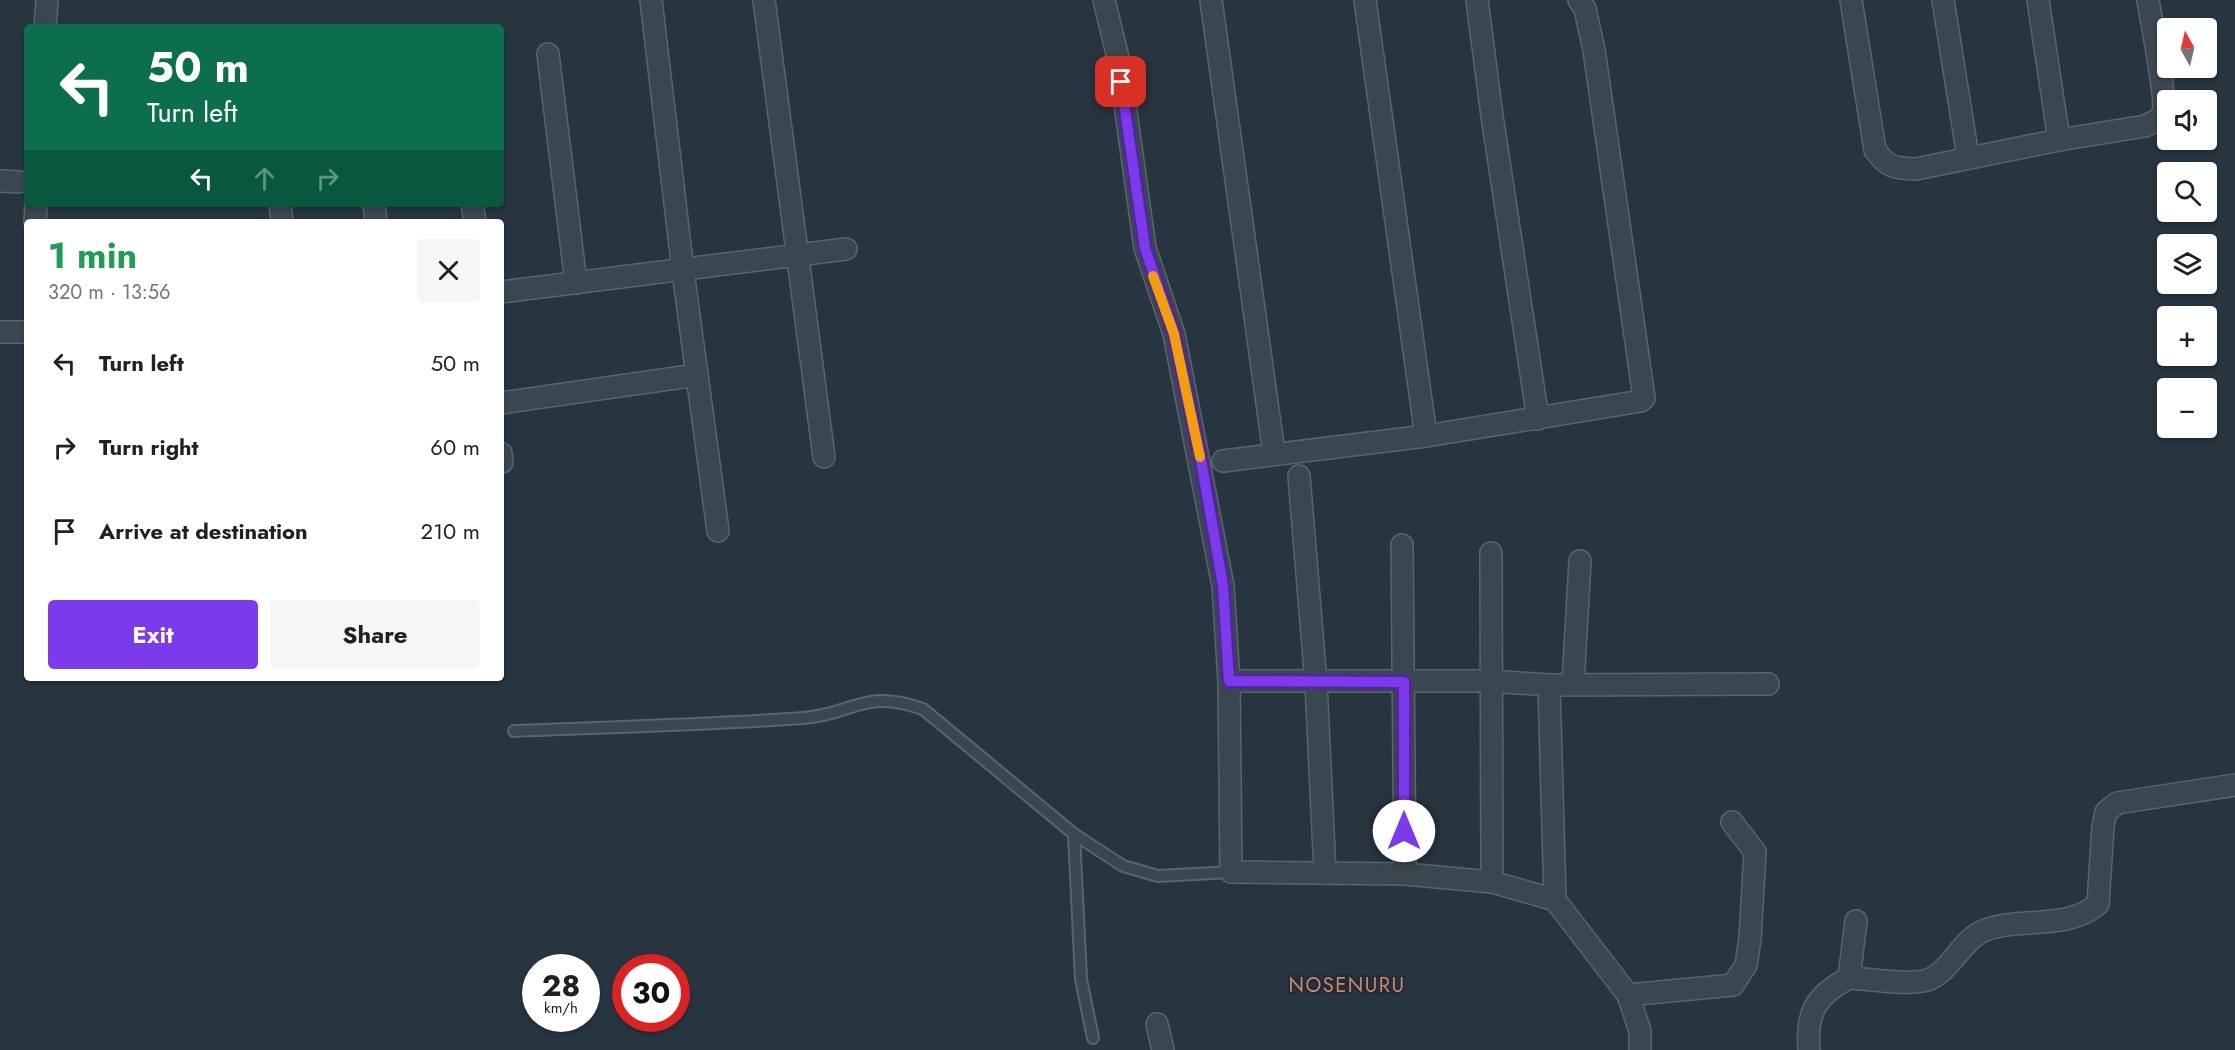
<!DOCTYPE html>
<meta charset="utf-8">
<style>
:root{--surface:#fff;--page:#f6f6f6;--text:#202124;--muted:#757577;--accent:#7c3aed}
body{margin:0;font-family:Jost,sans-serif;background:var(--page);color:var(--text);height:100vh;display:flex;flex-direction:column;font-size:22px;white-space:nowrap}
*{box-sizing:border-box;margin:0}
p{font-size:20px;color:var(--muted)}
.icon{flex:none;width:33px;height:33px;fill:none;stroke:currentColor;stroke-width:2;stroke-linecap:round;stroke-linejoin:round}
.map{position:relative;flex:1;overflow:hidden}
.drawer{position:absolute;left:24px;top:219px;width:480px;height:462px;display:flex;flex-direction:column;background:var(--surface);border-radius:6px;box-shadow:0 2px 4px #0004}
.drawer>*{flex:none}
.banner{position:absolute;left:24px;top:24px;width:480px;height:183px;border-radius:6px;box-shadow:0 2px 4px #0004;background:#0b6e4f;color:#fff;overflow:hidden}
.needle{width:39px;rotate:352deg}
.controls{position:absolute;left:2157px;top:18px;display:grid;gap:12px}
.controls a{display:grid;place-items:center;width:60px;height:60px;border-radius:6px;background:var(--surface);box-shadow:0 2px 4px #0004;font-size:30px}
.speed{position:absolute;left:522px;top:954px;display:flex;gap:12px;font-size:30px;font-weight:700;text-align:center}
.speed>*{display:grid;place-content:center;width:78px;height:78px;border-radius:50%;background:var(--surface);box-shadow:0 2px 4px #0004;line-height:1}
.speed small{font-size:15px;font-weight:400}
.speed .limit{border:9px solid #d22;background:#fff;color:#111}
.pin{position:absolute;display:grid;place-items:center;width:51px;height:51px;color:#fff;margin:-26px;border-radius:12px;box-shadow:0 3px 9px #0006}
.me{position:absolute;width:66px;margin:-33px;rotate:0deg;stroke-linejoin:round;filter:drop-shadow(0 0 4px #0008)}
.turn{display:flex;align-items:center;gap:21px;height:126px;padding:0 24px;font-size:27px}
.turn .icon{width:78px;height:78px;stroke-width:2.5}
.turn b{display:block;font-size:42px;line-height:51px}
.lanes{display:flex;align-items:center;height:57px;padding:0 24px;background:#0003;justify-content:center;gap:30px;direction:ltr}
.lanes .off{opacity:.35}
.round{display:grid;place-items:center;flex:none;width:63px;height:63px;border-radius:6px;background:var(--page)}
.summary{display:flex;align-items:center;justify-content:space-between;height:102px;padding:0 24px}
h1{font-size:36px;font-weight:700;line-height:45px;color:#1e9e55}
.action{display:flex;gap:12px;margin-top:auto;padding:12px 24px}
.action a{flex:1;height:69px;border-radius:6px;background:var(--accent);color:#fff;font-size:24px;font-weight:700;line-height:69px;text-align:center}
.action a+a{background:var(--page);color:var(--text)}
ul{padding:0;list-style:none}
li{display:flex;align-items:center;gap:18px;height:84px;padding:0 24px}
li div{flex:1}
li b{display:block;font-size:22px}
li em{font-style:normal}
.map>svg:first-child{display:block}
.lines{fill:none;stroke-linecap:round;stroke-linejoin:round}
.service-casing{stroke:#59656d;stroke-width:14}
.minor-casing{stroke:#59656d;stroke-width:24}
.service{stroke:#3b4750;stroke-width:10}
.minor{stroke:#3b4750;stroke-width:21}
.route-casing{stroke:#51269a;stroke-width:15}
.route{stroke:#7c3aed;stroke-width:10}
.slow{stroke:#f59e0b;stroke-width:10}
.labels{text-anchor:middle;stroke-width:4.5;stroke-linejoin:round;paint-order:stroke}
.quarter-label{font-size:20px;letter-spacing:1.5px;fill:#d1876c;stroke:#202c35}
</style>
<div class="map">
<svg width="2235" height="1050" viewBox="0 0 2235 1050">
<rect width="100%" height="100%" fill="#273540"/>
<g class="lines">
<g class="service-casing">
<g id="service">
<path d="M514,731C610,727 707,725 803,718C855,714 864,688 923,709L1074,834L1123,866L1158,876L1231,872"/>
<path d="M1074,834L1081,979L1093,1038"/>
</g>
</g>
<g class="minor-casing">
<g id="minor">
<path d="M651,0L683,271L718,531"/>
<path d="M764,0L824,457"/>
<path d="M1104,0L1119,62L1145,248L1174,334L1223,586L1229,681L1231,872L1405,874L1492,882L1555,900L1628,995L1640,1031V1050"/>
<path d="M1211,0L1274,453"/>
<path d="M1365,0L1426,436"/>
<path d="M1477,0L1492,116L1538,419"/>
<path d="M1851,0L1875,150C1888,168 1894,168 1916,169L2059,140L2145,126C2151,123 2161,120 2163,112C2167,98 2151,20 2148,0"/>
<path d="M1943,0L1968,157"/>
<path d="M2038,0L2059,140"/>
<path d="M45,27L47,0"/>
<path d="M548,54L576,283"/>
<path d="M0,181L19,182"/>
<path d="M280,204L282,222"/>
<path d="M374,204L376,222"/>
<path d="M472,204L475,222"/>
<path d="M35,222L36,204"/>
<path d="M501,292L846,249"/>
<path d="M0,332H27"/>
<path d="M501,403L697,375"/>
<path d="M501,453L502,462"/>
<path d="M1223,461L1426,436L1641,401L1644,398L1594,50L1585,9L1579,0"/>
<path d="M1299,476L1316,683L1325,873"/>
<path d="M1402,545L1405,874"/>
<path d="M1491,553L1492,882"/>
<path d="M1229,681H1491L1549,685L1768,684"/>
<path d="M1573,684L1580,561"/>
<path d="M1549,685L1555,900"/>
<path d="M1849,978C1872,979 1901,985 1923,981C1948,977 1960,941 1983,931C2019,916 2067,931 2098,904L2103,826L2106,812L2117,803L2235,785"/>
<path d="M1628,995L1733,985L1746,965L1750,939L1755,852L1732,822"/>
<path d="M1157,1024L1163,1050"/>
<path d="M1809,1050C1806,1012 1816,995 1849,978L1856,921"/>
</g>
</g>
<use href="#service" class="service"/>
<use href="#minor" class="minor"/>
</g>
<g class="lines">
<g class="route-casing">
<path id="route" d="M1121,82L1145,248L1174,334L1202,466L1223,586L1229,681L1404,682V831"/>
</g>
<use href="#route" class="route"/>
<path class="slow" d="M1153,276L1174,334L1200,457"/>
</g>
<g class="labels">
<g class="quarter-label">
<text x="1347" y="992">NOSENURU</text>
</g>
</g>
</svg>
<div class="controls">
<a><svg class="needle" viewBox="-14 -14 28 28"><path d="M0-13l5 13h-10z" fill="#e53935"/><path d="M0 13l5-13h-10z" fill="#757577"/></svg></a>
<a><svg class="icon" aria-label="sound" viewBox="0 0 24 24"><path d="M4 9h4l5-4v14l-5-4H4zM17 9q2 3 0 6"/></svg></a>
<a><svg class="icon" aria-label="search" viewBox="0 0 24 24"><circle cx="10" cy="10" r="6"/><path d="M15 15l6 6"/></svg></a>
<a><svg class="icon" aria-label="layers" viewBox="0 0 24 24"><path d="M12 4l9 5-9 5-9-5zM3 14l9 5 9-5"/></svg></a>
<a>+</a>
<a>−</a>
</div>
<div class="speed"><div>28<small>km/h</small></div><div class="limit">30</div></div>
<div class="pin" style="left:1121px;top:82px;background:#d93025"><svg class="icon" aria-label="arrive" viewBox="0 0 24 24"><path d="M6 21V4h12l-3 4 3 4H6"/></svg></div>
<svg class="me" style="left:1404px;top:831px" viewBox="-20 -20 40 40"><circle r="19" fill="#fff"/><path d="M0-13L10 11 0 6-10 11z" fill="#7c3aed"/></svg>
<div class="banner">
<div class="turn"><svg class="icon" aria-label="left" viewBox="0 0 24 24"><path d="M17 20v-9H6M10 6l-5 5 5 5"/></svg><div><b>50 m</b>Turn left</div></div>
<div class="lanes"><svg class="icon" aria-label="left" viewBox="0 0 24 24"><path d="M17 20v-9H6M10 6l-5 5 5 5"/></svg><svg class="icon off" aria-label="ahead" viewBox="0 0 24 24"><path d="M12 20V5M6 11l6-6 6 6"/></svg><svg class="icon off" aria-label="right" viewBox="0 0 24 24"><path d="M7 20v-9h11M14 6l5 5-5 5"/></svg></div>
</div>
<section class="drawer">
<div class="summary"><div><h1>1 min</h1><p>320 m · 13:56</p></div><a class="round"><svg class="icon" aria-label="close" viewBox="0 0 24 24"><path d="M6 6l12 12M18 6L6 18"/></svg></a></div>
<ul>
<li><svg class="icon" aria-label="left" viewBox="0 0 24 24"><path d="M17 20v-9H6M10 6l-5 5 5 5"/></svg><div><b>Turn left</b></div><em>50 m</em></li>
<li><svg class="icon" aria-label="right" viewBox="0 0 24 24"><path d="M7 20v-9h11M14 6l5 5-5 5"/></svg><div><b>Turn right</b></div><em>60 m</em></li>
<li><svg class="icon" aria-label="arrive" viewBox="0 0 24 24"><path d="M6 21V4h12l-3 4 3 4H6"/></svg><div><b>Arrive at destination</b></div><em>210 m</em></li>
</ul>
<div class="action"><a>Exit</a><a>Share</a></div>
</section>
</div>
